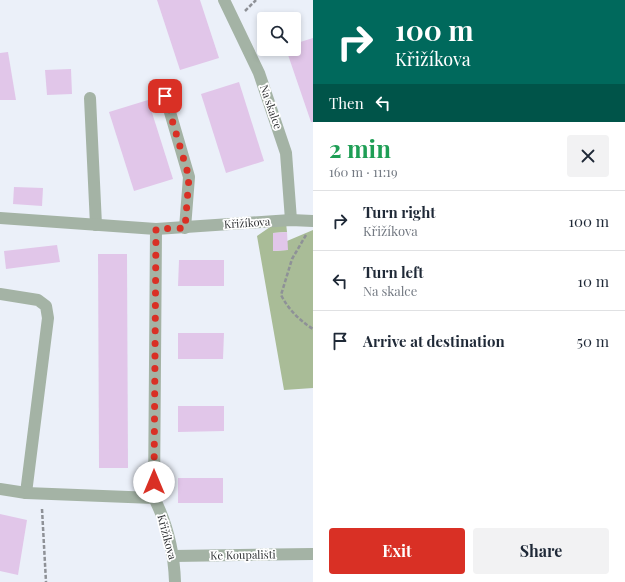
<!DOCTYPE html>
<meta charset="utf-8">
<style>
:root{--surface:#fff;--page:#f2f2f3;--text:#1f2937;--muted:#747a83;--line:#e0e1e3;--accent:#d93025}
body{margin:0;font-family:"Playfair Display",serif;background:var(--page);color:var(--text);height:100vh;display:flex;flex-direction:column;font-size:15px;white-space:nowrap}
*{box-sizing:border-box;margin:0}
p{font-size:13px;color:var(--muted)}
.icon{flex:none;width:22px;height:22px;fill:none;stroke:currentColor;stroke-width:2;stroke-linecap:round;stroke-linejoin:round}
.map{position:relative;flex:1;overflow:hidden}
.drawer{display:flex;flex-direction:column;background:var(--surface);width:312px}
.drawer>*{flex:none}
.top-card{background:#00695c;color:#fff;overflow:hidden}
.fabs{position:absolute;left:257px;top:12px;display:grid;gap:8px}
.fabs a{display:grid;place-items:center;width:44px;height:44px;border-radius:4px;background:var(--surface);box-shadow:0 2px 6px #0003;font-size:20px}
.pin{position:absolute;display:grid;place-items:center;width:34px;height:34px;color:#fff;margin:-17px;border-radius:8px;box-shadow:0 2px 6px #0006}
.me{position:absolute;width:44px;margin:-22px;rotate:0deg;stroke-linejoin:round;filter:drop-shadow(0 0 3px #0008)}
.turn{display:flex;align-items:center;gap:14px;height:84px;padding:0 16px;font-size:18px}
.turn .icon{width:52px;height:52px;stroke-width:2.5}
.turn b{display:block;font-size:28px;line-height:34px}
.then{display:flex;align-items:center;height:38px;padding:0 16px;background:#0003;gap:8px;font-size:15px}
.round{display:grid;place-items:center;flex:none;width:42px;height:42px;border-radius:4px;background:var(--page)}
.overview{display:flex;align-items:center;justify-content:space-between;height:68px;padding:0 16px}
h1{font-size:24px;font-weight:700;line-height:30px;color:#1e9e55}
.cta{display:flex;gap:8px;margin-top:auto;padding:8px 16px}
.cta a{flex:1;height:46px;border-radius:4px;background:var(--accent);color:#fff;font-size:16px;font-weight:700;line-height:46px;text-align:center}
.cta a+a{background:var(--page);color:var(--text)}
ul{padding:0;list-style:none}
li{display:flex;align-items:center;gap:12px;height:60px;padding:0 16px;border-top:1px solid var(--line)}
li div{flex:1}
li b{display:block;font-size:15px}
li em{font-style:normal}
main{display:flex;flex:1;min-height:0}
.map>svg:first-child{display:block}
.forest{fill:#a9bc97}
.building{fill:#e1c6e9}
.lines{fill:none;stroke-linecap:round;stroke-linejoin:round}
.path{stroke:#8e9197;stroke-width:2.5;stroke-dasharray:4 2;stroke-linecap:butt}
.minor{stroke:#a4b3a5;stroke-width:12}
.route{stroke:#d93025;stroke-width:7;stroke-dasharray:0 12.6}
.labels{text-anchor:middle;stroke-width:3.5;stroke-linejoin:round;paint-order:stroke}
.street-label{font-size:11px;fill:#2f3134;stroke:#fff}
</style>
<main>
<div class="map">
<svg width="313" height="582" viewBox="0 0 313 582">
<rect width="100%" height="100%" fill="#ebf0f9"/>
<path class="forest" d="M286,223L287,232L273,233V251L287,250V241L313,230V388L284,390L257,236L270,227Z"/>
<g class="building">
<path d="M157,0H200L219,58L180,70Z"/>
<path d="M313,38V122H311L286,49H294V44Z"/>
<path d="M8,52L16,100H0V53Z"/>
<path d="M71,69L72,94L47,95L45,70Z"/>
<path d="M239,82L264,161L226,173L201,94Z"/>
<path d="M148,100L173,179L134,191L109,112Z"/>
<path d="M14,187L43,188L42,206L13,204Z"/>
<path d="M287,232L288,250L273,251V233Z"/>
<path d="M57,245L60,262L6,269L4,251Z"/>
<path d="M98,254H127L128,468H99Z"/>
<path d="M179,260H224V286H178Z"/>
<path d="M178,333H224L223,359H178Z"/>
<path d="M178,406H224V431L178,432Z"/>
<rect x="178" y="478" width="45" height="25"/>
<path d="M0,514L27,520L18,575L0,571Z"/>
</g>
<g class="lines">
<g class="path">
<path d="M245,11L256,0"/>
<path d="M306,235L292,259L281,295C289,310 299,320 313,329"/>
<path d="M42,509L46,582"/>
</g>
<g class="minor">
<path d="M224,0L259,73L286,153L291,220"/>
<path d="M165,95L189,177L185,228"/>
<path d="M90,98L96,225"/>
<path d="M0,218L156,229L154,498C168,525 174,552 175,582"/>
<path d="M156,229L291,220L313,221"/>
<path d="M0,294L38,300L46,306L48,318L26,493"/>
<path d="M0,489L26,493L154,498"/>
<path d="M174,556L313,554"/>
</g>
</g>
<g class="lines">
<path class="route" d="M154,482L156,229L185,228L189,177L165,96"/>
</g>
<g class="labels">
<g class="street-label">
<text transform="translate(271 107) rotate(71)" y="4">Na skalce</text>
<text transform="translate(247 223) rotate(-4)" y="4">Křižíkova</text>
<text transform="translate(167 537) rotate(75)" y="4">Křižíkova</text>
<text transform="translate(243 555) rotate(-1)" y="4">Ke Koupališti</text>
</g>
</g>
</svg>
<div class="fabs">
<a><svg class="icon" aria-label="search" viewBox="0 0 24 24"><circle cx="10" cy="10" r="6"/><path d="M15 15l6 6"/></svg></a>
</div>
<div class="pin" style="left:165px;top:96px;background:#d93025"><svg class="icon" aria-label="arrive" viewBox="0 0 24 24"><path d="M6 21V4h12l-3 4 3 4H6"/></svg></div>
<svg class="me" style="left:154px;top:482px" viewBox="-20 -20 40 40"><circle r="19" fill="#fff"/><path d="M0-13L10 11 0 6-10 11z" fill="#d93025"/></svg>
</div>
<section class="drawer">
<div class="top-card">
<div class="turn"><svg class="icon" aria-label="right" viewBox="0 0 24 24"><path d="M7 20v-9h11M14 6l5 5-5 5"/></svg><div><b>100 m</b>Křižíkova</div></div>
<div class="then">Then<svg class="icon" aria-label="left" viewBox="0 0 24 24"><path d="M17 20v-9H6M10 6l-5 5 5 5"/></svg></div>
</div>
<div class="overview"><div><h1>2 min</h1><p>160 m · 11:19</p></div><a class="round"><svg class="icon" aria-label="close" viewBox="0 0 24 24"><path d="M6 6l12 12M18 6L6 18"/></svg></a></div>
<ul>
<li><svg class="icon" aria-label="right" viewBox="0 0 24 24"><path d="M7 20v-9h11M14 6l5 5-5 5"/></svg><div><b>Turn right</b><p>Křižíkova</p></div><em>100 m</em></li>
<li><svg class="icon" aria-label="left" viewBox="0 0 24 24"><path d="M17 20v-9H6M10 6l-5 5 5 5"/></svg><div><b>Turn left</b><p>Na skalce</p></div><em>10 m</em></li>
<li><svg class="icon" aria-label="arrive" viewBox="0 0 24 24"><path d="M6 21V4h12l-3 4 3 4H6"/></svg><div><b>Arrive at destination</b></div><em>50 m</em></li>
</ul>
<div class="cta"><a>Exit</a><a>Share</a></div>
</section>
</main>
